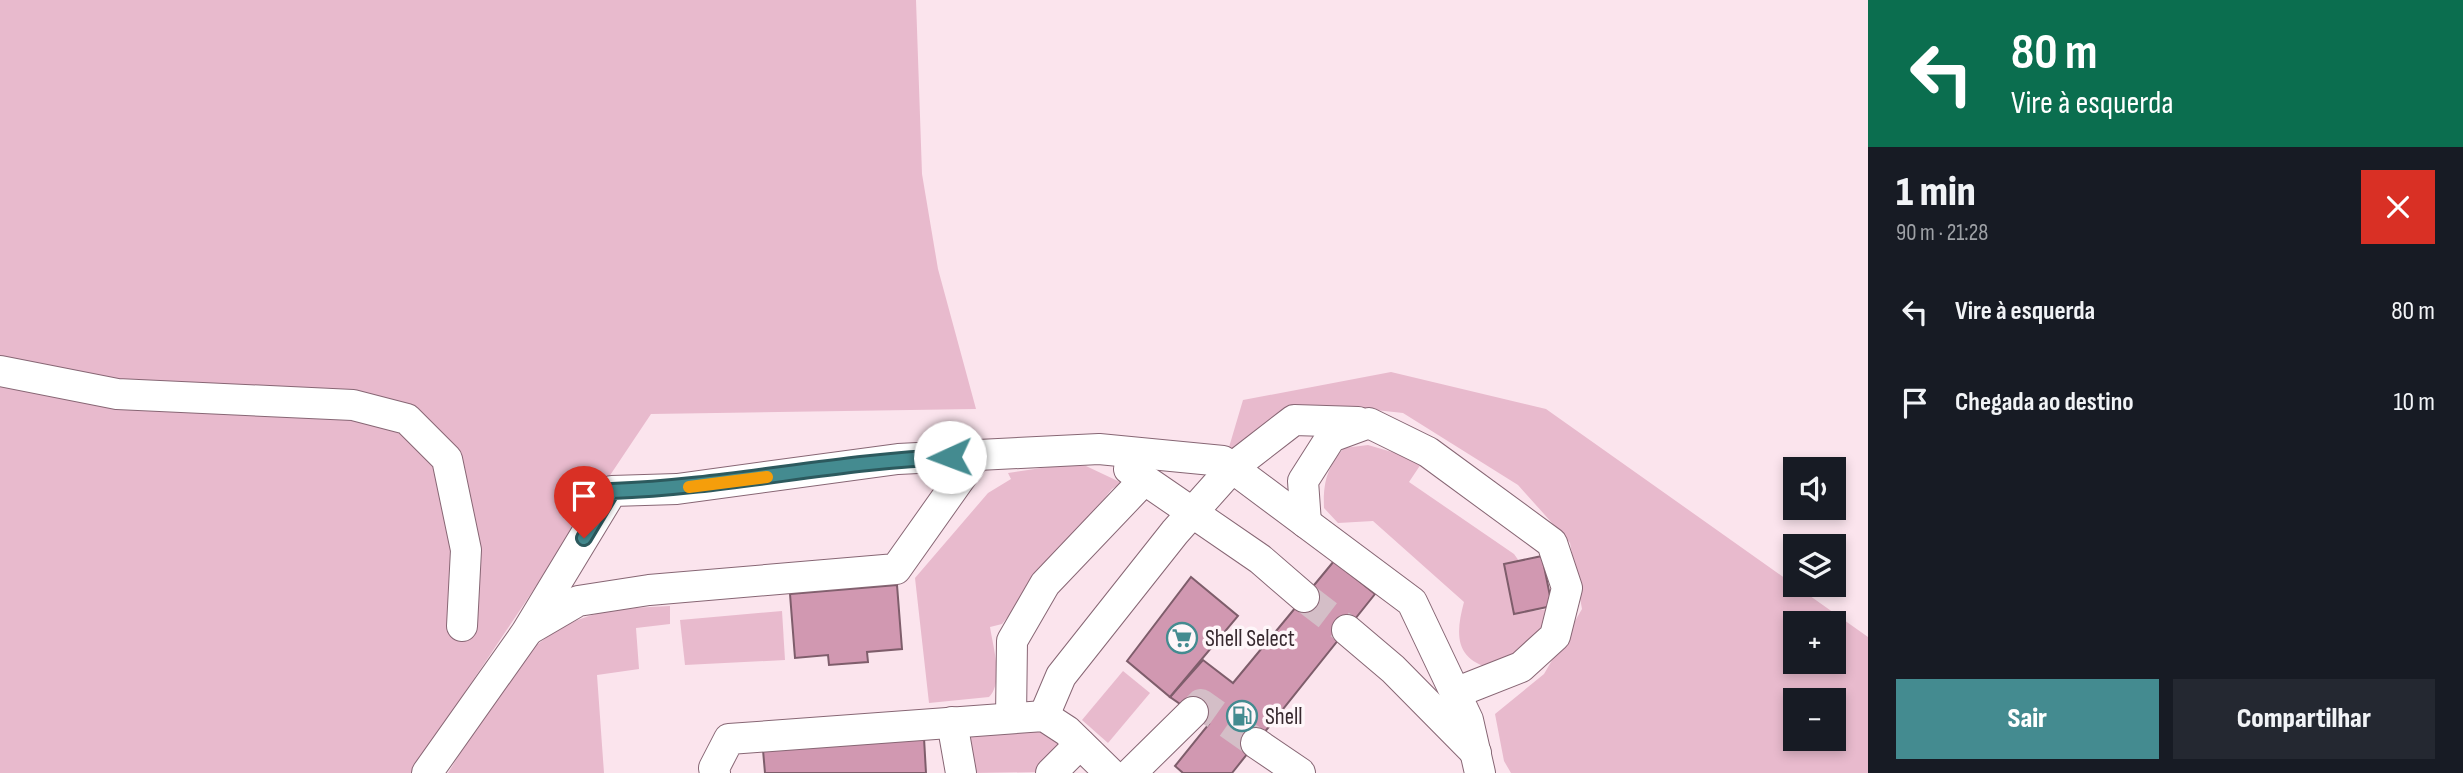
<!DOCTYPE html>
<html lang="pt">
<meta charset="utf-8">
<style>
:root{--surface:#171b24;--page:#242831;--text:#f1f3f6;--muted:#9ea1a6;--accent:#448b90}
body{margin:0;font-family:"Sofia Sans Condensed",sans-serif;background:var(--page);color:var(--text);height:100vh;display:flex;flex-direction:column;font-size:26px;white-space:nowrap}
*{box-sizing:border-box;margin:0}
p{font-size:23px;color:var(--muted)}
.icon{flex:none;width:38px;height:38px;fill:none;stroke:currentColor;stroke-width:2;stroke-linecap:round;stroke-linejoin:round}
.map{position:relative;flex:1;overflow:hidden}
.side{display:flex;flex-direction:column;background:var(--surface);width:595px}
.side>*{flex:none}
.hud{background:#0b6e4f;color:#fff;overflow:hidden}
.fabs{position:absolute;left:1783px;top:457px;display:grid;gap:14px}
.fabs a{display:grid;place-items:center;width:63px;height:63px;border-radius:0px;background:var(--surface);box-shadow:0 4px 10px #0003;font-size:35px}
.pin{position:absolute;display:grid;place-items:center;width:60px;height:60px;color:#fff;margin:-72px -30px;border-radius:50% 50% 50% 0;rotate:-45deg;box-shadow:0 0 7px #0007}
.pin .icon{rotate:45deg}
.me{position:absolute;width:77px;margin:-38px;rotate:268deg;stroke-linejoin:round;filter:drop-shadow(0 0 5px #0008)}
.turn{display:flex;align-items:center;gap:24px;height:147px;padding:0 28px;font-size:32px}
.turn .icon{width:91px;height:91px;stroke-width:2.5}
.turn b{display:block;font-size:49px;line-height:60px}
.round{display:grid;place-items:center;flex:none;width:74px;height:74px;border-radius:0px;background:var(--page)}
.head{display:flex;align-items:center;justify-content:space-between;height:119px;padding:0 28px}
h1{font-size:42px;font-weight:800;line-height:52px}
.button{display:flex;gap:14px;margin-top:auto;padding:14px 28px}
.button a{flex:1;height:80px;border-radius:0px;background:var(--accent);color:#fff;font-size:28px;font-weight:800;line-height:80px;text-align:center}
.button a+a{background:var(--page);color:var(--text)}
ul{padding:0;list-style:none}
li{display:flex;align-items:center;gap:21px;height:91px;padding:0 28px}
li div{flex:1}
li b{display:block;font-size:26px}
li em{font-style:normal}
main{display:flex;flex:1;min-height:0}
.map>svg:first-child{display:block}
.green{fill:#e8bacd;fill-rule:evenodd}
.building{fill:#d198b1;stroke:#7e5d6b;stroke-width:2}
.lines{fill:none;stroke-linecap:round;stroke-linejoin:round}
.minor-tunnel{stroke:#d4bec7;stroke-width:30;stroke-dasharray:30 15;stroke-linecap:butt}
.minor-casing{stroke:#876674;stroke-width:32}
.minor{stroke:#fff;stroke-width:30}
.route-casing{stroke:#2c5a5e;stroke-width:18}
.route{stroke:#448b90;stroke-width:12}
.slow{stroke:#f59e0b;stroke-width:12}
.labels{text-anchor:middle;stroke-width:7;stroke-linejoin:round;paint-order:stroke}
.poi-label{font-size:23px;fill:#36282e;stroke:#fef6f9;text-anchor:start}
</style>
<main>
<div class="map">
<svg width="1868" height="773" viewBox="0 0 1868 773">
<rect width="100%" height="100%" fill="#fbe4ed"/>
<g class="green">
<path d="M0,0H916L922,174L938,269L976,409L651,414L411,773H0Z"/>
<path d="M1391,372L1546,409L1868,637V773H1511L1504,761L1495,714L1544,674L1582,609L1570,543L1518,485L1403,413L1357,408L1227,454L1243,400ZM1796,623H1834V662H1796ZM1796,700H1834V738H1796Z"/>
<path d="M1368,445L1423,461L1409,482L1514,554L1519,561L1508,563L1515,613L1548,609L1540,634L1493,669C1455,660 1455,635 1464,602L1373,521L1338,523L1324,508C1323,482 1327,468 1344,448Z"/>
<path d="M1062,465L1086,466L1122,483L1112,489L1002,624L990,627C993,647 1004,682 989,697L929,703L915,578L988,493L1011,479L1008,473Z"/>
<path d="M670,606V624L636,628L639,669L597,675L604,773H448L527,642L538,644C582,609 615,609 670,606Z"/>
<path d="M782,611L785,660L685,665L680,620Z"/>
<path d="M1123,671L1150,693L1108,743L1082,720Z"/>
<path d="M1038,727L1057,741L1059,754L1043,772L974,773L967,736Z"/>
</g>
<g class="building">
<path d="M1542,556L1552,606L1514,614L1504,564Z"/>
<path d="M1334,561L1375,594L1232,773H1183L1175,766L1209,724L1170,697L1203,660L1233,683Z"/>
<path d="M1191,577L1238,616L1170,697L1127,661Z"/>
<path d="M897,585L902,649L867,652L868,662L829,665L828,655L795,658L790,594Z"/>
<path d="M924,738L926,773H765L763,750Z"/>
</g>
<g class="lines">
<g class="minor-tunnel">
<path d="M1304,597L1347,630"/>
<path d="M1193,712L1201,704L1256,743"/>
</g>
<g class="minor-casing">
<g id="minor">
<path d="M0,371L117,394L353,405L407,419L447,459L466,550L462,626"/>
<path d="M1129,469L1260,559L1304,597"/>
<path d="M1306,523L1303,481L1331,437L1369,423L1428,452L1552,543L1567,588L1555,636L1521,667L1455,693"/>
<path d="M530,629L578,601L649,590L896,569L976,456"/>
<path d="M1347,630L1393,669L1476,753"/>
<path d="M1044,716L1061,676L1175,532L1232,468L1294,420L1358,422"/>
<path d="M1011,718L1012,641L1045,584L1144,480"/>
<path d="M952,722L961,773"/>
<path d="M1256,743L1300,773"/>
<path d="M427,773L526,633L612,491L677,489L898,459L1099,449L1223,461L1412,602L1468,720L1480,773"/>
<path d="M715,773L714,768L729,739L1044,716L1067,731L1110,773"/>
<path d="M1051,773L1080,744"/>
<path d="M1131,773L1193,712"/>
</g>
</g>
<use href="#minor" class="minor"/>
</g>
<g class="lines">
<g class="route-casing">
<path id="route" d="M584,538L612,491C726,487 837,461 950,457"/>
</g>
<use href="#route" class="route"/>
<path class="slow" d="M689,487L767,477"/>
</g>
<defs>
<g id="supermarket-ring" transform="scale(1.575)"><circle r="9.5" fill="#fef6f9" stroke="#448b90" stroke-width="1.5"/><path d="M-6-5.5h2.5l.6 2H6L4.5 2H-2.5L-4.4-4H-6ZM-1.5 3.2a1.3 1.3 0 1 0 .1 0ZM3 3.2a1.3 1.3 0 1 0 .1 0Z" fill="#448b90"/></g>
<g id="fuel-ring" transform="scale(1.575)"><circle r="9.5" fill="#fef6f9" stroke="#448b90" stroke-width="1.5"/><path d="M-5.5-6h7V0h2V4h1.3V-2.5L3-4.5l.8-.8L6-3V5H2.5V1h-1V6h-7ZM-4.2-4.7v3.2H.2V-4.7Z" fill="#448b90"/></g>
</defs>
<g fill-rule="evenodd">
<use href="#supermarket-ring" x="1182" y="638"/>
<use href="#fuel-ring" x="1242" y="716"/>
</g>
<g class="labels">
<g class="poi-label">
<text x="1205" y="646">Shell Select</text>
<text x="1265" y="724">Shell</text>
</g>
</g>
</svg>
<div class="fabs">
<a><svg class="icon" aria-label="sound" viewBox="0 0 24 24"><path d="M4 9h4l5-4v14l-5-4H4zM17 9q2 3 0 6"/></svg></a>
<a><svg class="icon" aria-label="layers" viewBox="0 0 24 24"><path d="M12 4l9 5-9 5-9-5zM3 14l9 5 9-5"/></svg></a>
<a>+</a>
<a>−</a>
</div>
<div class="pin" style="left:584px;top:538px;background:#d93025"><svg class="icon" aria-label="arrive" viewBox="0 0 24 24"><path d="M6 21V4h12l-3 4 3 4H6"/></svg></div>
<svg class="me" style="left:950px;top:457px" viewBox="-20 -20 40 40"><circle r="19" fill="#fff"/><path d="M0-13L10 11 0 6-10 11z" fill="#448b90"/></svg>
</div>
<section class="side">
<div class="hud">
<div class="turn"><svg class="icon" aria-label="left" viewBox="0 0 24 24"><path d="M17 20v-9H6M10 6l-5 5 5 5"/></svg><div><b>80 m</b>Vire à esquerda</div></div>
</div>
<div class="head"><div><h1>1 min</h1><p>90 m · 21:28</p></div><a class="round" style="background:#d93025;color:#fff"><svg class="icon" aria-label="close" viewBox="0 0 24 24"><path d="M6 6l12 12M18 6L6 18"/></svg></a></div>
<ul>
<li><svg class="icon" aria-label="left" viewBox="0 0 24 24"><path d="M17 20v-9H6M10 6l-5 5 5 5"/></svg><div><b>Vire à esquerda</b></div><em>80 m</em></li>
<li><svg class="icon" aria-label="arrive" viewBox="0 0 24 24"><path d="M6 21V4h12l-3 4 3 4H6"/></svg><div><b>Chegada ao destino</b></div><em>10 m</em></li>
</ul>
<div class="button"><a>Sair</a><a>Compartilhar</a></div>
</section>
</main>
